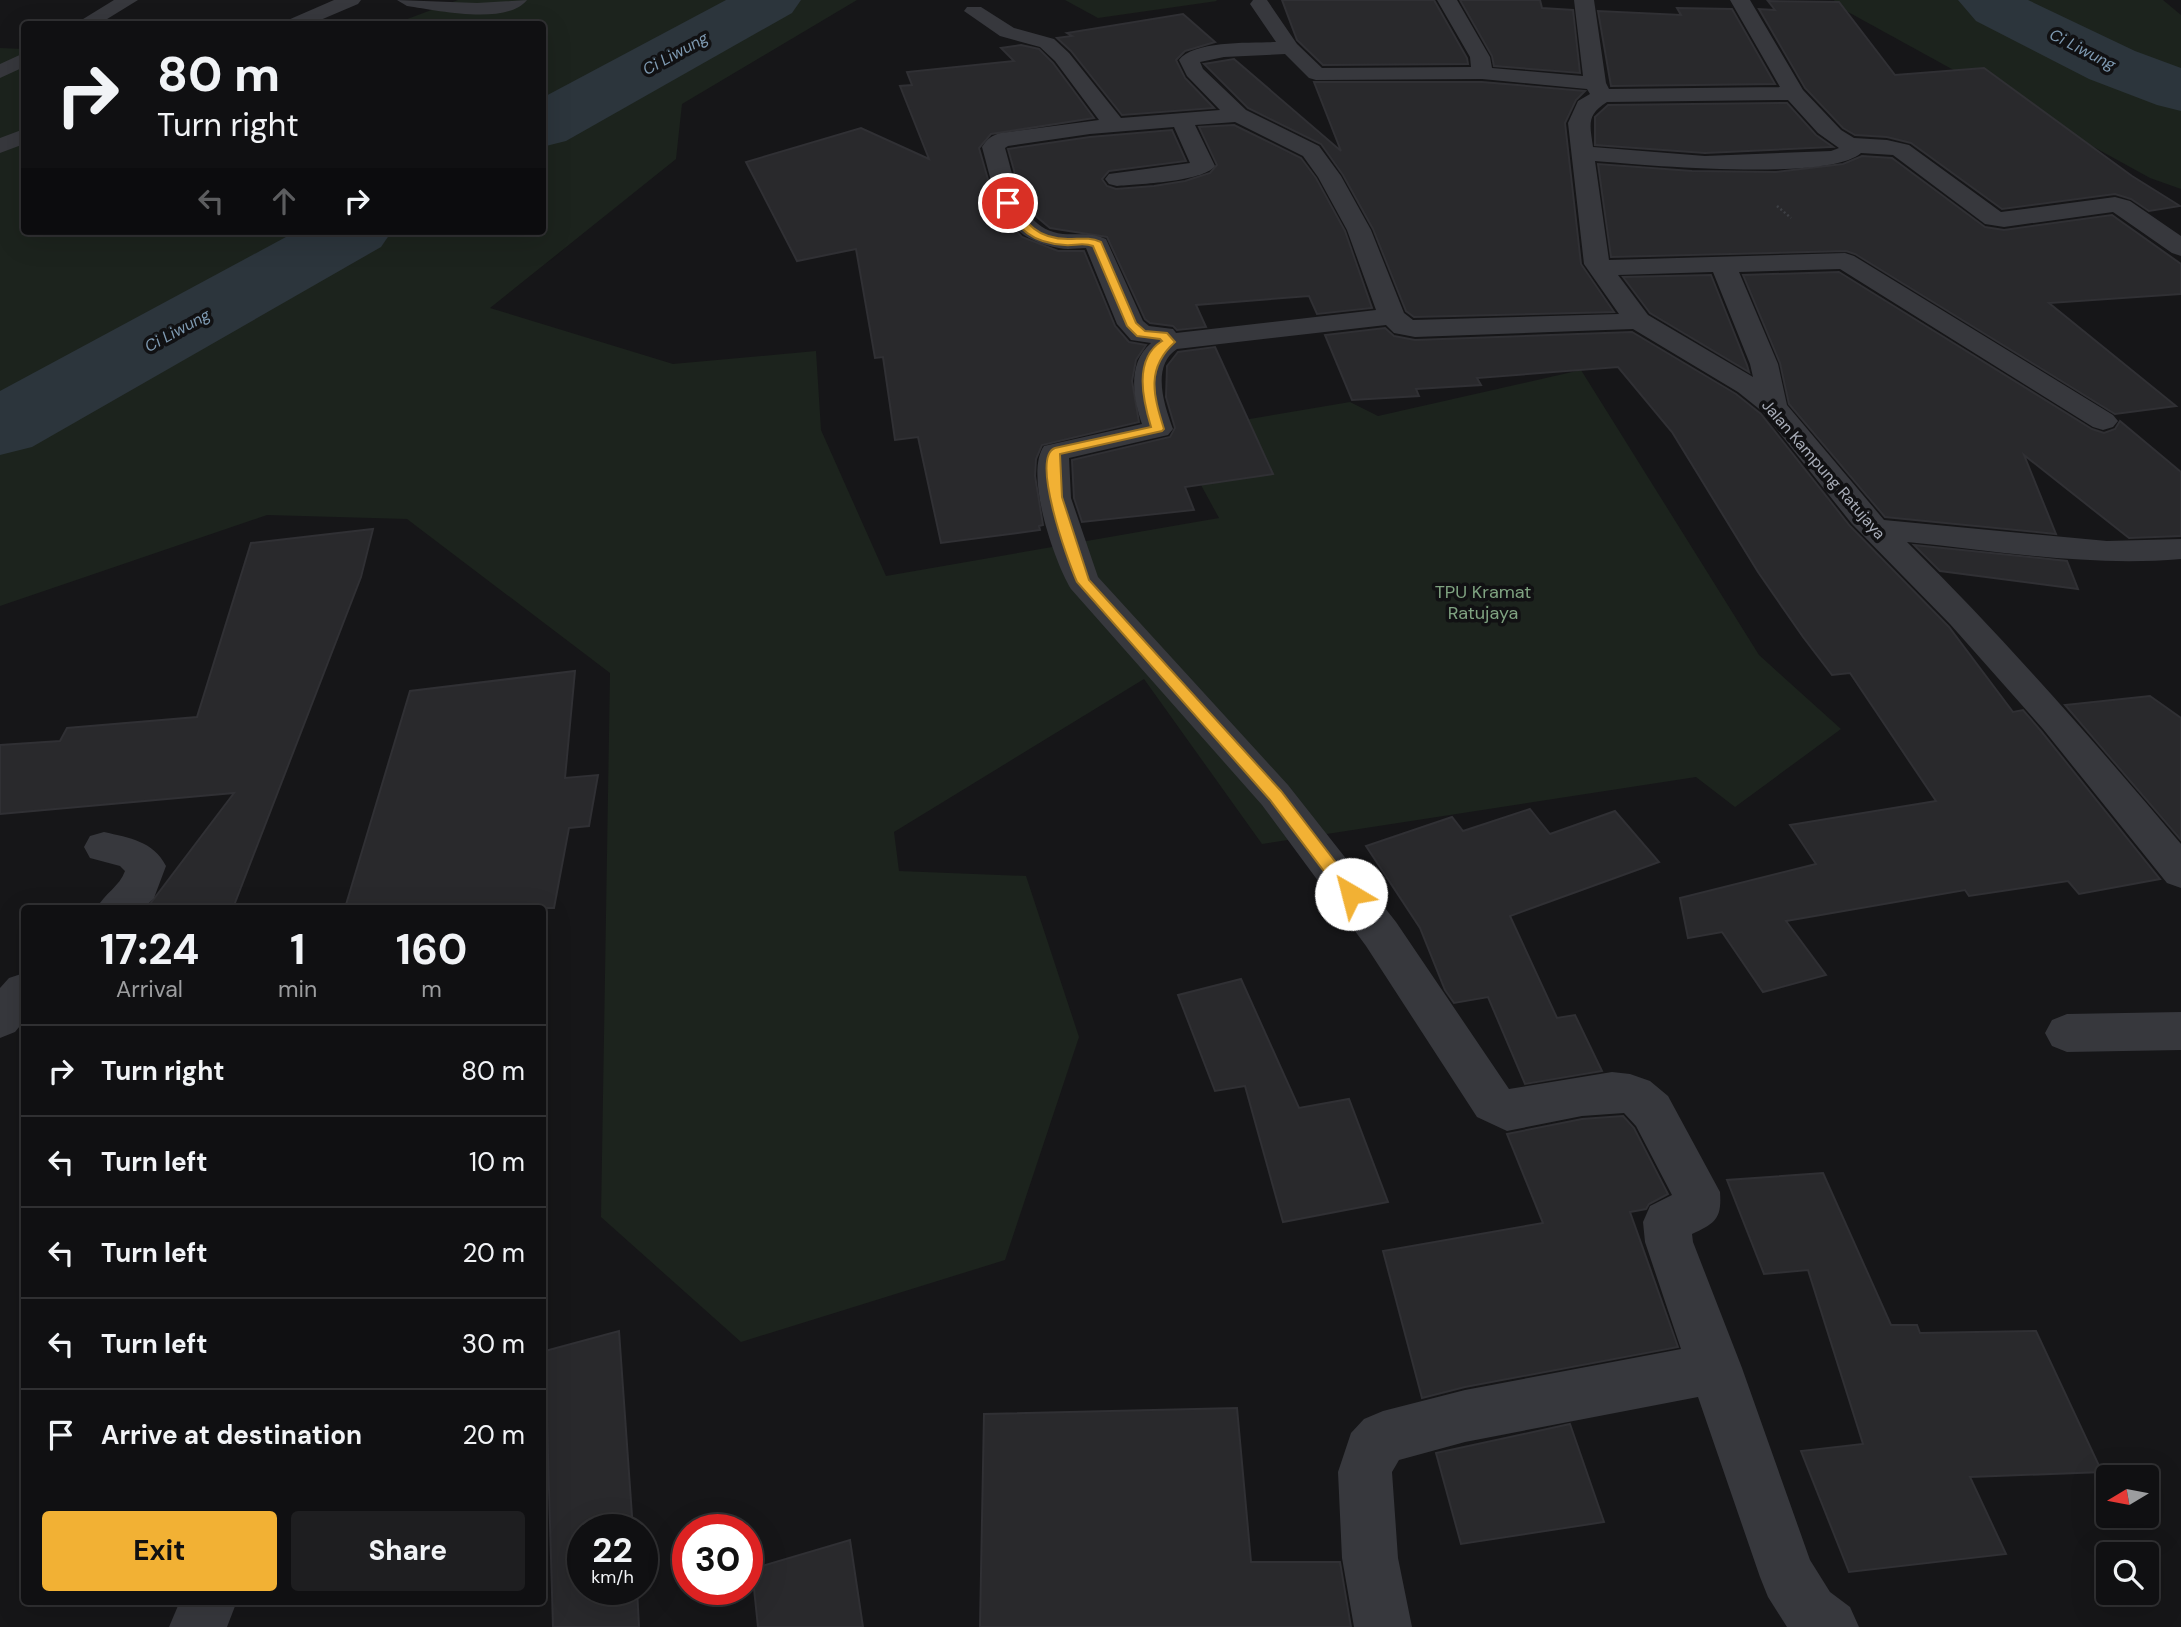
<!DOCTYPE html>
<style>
:root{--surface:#101012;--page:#1e1e20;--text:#f1f3f6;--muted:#9c9d9f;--line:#303032;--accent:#f2b134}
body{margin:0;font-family:"DM Sans",sans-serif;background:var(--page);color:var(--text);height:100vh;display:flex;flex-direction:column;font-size:26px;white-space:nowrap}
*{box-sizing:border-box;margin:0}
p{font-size:23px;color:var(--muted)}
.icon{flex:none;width:38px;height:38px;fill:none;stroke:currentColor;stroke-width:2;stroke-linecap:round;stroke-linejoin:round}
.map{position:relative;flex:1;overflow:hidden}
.drawer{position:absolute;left:21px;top:905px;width:525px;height:700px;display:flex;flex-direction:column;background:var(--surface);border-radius:7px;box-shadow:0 7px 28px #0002,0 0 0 2px var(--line)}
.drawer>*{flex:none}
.guide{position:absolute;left:21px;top:21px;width:525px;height:214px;border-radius:7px;box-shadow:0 7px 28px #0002,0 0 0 2px var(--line);background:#101012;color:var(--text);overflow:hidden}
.needle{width:46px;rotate:260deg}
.fabs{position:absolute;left:2096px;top:1465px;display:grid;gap:14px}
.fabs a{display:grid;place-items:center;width:63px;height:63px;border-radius:7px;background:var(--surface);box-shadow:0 7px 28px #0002,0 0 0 2px var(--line);font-size:35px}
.speed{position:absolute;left:567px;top:1514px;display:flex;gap:14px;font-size:35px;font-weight:700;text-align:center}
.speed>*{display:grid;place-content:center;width:91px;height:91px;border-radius:50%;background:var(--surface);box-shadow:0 7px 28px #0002,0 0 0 2px var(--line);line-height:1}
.speed small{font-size:18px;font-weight:400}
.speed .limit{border:10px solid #d22;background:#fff;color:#111}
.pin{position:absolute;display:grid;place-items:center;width:60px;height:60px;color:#fff;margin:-30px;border:4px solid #fff;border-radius:50%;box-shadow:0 2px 7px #0007}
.me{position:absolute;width:77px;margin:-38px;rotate:323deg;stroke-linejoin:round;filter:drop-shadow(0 0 5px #0008)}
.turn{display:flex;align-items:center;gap:24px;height:147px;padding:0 21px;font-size:32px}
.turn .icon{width:91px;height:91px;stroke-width:2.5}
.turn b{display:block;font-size:49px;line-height:60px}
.lanes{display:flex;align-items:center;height:66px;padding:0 21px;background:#0003;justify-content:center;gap:35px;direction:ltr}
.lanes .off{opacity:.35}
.eta{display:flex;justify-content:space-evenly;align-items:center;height:119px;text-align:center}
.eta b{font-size:42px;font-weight:700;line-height:49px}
.primary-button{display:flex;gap:14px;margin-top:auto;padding:14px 21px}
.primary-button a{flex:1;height:80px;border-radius:7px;background:var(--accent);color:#111;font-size:28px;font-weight:700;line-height:80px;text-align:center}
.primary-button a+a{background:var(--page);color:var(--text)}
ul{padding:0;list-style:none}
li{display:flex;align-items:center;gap:21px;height:91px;padding:0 21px;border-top:2px solid var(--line)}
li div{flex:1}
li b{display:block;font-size:26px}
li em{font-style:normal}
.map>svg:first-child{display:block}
.green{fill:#1c231d}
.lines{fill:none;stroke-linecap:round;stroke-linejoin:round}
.river{fill:#2c353c;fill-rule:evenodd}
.building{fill:#29292c;stroke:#303034;stroke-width:2}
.path{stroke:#3d3f44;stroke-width:2.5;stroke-dasharray:2 2.5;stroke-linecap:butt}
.minor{fill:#37383d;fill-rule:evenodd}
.route{fill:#f2b134;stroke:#9d7322;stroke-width:2}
.labels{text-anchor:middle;stroke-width:7;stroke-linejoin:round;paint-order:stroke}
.far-water-label{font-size:16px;font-style:italic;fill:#7f9bb3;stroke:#111113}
.far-street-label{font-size:16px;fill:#a8adb8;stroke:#111113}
.park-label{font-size:18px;fill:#7fa381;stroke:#111113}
</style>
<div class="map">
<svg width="2181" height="1627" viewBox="0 0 2181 1627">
<rect width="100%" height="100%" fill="#161618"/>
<g class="green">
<path d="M458,0H857L682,104L676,159L490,308L673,364L816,351L821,430L886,576L1219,518L1172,432L1350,402L1378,416L1581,370L1759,655L1841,729L1735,807L1696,777L1262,844L1144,679L894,832L899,871L1026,876L1079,1037L1005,1260L741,1342L601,1217L610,673L407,519L267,515L0,606V48L24,49V231H542V24H394Z"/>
<path d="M1065,0H1216L1217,1L1098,18Z"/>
<path d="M1834,0H2163L2181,15V189L2150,178L1839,7Z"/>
</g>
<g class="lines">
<g class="river">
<path d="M726,0H801L792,13L566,141L542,147V98Z"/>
<path d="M1958,0H2028L2135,51L2181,68V111L2157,105L2089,79L1976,21Z"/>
<path d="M297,231H392L381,247L32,447L0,455V391Z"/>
</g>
</g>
<g class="building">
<path d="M1282,0H1434L1467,58L1468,64L1323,65L1297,40Z"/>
<path d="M1460,0H1540L1542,8L1573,10L1580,73L1494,66L1492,56Z"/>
<path d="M1768,1L1839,2L1895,75L1984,68L2132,176L2180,206L2149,211L2131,199L2115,194L2002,209L1911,143L1887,137L1855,135L1843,128L1805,88L1759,9L1775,10Z"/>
<path d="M1677,8L1732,9L1775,84L1611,86L1598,11L1681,15Z"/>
<path d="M1183,14L1215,42L1185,51L1176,60L1185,78L1214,108L1122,115L1071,51L1057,38L1072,36L1067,33Z"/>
<path d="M1021,45L1039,49L1053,63L1094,118L991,134L979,148L989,183L1001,214L1022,237L1058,251H1084L1115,326L1129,342L1146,345L1136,360L1132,381L1139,422L1042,445L1036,459L1035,476L1043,525L1039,526L1040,530L941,543L918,437L895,440L883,357L875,358L856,249L797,261L746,162L861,128L929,159L900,86L912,85L907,72L1014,61L1001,48Z"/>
<path d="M1234,59L1341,151L1314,82H1482L1585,91L1576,100L1565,123L1581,264L1614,312L1414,317L1406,311L1373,229L1343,175L1321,144L1248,108L1204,64Z"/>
<path d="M1787,103L1816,135L1833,147L1705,153L1595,145V117L1608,105Z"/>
<path d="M1234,125L1301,158L1316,178L1345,231L1372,308L1317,314L1309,296L1196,305L1206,327L1177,330L1173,326L1150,323L1145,319L1107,237L1050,228L1031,212L1019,188L1008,149L1090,137L1172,130L1186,161L1109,171L1102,179L1107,186L1116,189L1154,186L1185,181L1210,173L1217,165L1199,127Z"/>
<path d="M1862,156L1892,158L1985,227L2004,230L2112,215L2181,264V294L2049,303L2176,406L2115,414L1855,254L1846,251L1611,257L1598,164L1692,171L1776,172L1843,164Z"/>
<path d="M1839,272L2092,429L2104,433L2115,429L2120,421L2181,472V536L2129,538L2024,455L2056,534L1885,517L1789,404L1780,363L1743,275Z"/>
<path d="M1711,275L1747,365L1749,372L1650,313L1623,277Z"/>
<path d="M1385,328L1394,336L1415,340L1632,332L1736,394L1761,414L1850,526L1949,627L2013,712L2023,710L2041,731L2160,879L2079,894L2068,881L1969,896L1965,890L1786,921L1826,975L1763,992L1722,932L1688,938L1680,898L1816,864L1790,825L1936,801L1850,673L1832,675L1803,637L1758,572L1672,432L1618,367L1477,378L1481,385L1416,389L1419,396L1352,400L1325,335Z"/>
<path d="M1215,347L1273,474L1185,487L1194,510L1082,522L1074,498L1072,460L1170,437L1175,428L1166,397L1167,366L1178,352Z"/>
<path d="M373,529L361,577L233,908H147L234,793L0,814V745L60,741L67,728L197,717L251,543Z"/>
<path d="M1914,545L2067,561L2078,589L1940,571Z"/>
<path d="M575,671L565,778L598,775L589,826L569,828L554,908H345L410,691Z"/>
<path d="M2150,696L2181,718V840L2065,705Z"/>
<path d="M1530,809L1550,834L1615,811L1659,862L1510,916L1557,1018L1575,1015L1602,1071L1525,1084L1488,997L1454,1003L1445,990L1420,928L1366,846L1452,817L1463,831Z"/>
<path d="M1241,979L1299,1108L1349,1099L1388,1202L1283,1222L1245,1086L1215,1091L1178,995Z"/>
<path d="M1623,1116L1634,1128L1668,1194L1649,1204L1646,1209L1630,1212L1678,1347L1465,1387L1422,1398L1383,1251L1543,1223L1507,1134L1582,1119Z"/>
<path d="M1823,1173L1891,1325H1917L1920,1333L2036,1331L2102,1472L1970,1477L2006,1554L1849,1572L1801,1451L1863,1444L1808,1270L1764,1274L1727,1180Z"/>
<path d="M619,1331L633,1530H583V1589H637L639,1627H553L545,1351Z"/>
<path d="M1237,1408L1251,1562H1340L1351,1627H980L984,1414Z"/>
<path d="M1570,1424L1604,1522L1461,1544L1436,1453Z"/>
<path d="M850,1540L863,1627H758L752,1569Z"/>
</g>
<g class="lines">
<path class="path" d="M1777,206L1791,218"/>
<g class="minor">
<path d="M114,0H138L99,24H75Z"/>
<path d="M334,0H361L358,4L311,24H285L288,20Z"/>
<path d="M397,0L477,3L527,0C506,26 436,10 407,6Z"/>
<path d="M1253,0H1267L1297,44L1322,68L1471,67L1470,57L1437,0H1457L1490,57L1492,68L1583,76L1574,0H1594L1606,83L1609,89L1780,87L1730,0H1750L1803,90L1841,130L1854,138L1887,140L1909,145L2001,212L2115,197L2130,201L2181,236V256L2172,253L2113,212L2004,227L1985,224L1893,155L1861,153C1829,182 1644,165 1595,161L1609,260L1845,253L1854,256L2113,415L2118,421L2113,427L2103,430L2093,427L1840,269L1739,272L1778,364L1787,405L1884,520L2107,541L2181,539V559C2090,567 1997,551 1907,542C2004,638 2093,740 2181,844V888L2167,883L2043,729L1950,624L1852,524L1763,412L1738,392L1633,329L1415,337L1394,333L1386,325L1177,349C1151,366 1164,405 1173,429L1168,435L1069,458L1071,498L1098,577L1288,785L1396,922L1509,1089L1612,1072L1630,1074L1650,1081L1668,1096L1720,1192C1722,1219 1715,1223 1692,1234L1693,1242L1742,1368L1810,1560L1830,1592L1850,1607L1859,1627H1787L1768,1597L1760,1577L1698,1397L1465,1442L1399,1460L1392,1472L1398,1558L1412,1627H1354L1342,1558L1338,1472L1351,1433L1364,1419L1383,1411L1465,1390L1681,1349L1645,1242L1643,1222L1650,1206L1672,1195L1636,1126L1624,1113L1582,1116L1507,1131L1477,1117L1366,946L1262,805L1071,589C1054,561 1024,474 1044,446L1142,424C1133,397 1127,364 1151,343L1131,340L1117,324L1086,248C1077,248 1068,250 1059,248C999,237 996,197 982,147C987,139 992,135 1001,133L1099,120L1055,61L1040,47L1000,36L964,11L967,7H981L1014,28L1054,39L1069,53L1121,118L1220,110L1187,76L1179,60C1193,40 1253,43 1276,42L1250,4ZM1285,54L1309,78L1316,80L1482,79L1587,89L1590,94L1578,101L1568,123L1584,264L1619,314L1413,320L1404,313L1371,230L1341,176L1319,146L1246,110L1203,69L1200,62L1224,57ZM1788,100L1818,133L1839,148L1831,151L1705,156L1593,147C1590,125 1586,115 1607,102ZM1235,122L1303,156L1318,177L1347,230L1376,310L1176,333L1173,329L1149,326L1143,321L1106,239C1091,232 1078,235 1063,234C1020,229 1015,181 1005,148L1008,146L1090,134L1174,127L1190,163L1109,174L1105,179L1109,184L1117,186C1138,184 1203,182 1215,166L1195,125ZM1713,272L1750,364L1753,377L1648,315L1618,275Z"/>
<path d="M24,53V67L0,78V64Z"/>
<path d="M24,129V144L0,153V138Z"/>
<path d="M104,832C130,838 153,841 166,866L154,898L144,908H97C104,894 120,886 125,871L120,866L90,858L84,847L90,836Z"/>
<path d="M24,973V1021L15,1032L0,1038V988L9,978Z"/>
<path d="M2181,1012V1050L2067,1052L2052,1046L2045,1033L2052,1020L2067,1014Z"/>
<path d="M180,1601H237L227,1627H169Z"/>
</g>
</g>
<path class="route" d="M1005,201H1012C1027,224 1037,239 1068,239C1081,239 1089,237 1101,242L1136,323L1145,331L1167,333L1175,342C1146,368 1153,394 1164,429L1162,431L1060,454L1062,497L1089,580L1281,791L1357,890L1359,894L1357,899H1345L1270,800L1077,582C1068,562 1030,457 1055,448L1151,427C1143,400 1133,359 1162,341L1160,339L1137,336L1127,326L1093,246C1083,242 1074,246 1065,245C1031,243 1020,230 1003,203Z"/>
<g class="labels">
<g class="far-water-label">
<text transform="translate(2083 49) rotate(27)" y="6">Ci Liwung</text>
<text transform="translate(675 53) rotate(-29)" y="6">Ci Liwung</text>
<text transform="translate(177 330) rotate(-29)" y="6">Ci Liwung</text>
</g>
<g class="far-street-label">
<text transform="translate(1824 469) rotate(49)" y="6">Jalan Kampung Ratujaya</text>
</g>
<g class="park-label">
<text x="1483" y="598">TPU Kramat<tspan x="1483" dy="21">Ratujaya</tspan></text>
</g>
</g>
</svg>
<div class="fabs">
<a><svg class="needle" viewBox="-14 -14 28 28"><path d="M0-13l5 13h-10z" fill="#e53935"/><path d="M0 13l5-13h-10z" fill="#9c9d9f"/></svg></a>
<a><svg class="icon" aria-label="search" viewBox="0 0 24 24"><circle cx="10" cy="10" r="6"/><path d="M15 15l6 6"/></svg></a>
</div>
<div class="speed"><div>22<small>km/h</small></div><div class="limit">30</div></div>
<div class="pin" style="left:1008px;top:203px;background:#d93025"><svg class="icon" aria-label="arrive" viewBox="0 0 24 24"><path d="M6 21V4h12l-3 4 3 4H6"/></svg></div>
<svg class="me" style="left:1351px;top:894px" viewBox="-20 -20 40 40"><circle r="19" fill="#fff"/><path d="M0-13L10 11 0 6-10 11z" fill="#f2b134"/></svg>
<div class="guide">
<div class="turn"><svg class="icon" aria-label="right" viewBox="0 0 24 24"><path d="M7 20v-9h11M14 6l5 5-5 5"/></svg><div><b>80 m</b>Turn right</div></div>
<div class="lanes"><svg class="icon off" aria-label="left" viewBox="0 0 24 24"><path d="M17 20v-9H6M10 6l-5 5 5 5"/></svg><svg class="icon off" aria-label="ahead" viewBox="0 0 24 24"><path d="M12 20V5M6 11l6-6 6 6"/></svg><svg class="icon" aria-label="right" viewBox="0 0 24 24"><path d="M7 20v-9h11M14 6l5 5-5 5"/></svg></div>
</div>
<section class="drawer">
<div class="eta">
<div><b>17:24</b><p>Arrival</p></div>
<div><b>1</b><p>min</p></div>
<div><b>160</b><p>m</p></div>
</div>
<ul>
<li><svg class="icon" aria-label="right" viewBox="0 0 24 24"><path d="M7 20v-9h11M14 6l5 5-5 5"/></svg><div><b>Turn right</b></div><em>80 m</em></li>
<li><svg class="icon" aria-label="left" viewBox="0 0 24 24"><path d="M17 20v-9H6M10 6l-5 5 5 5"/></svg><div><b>Turn left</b></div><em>10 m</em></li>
<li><svg class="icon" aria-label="left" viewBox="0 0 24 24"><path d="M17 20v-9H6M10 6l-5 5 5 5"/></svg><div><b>Turn left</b></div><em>20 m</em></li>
<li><svg class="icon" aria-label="left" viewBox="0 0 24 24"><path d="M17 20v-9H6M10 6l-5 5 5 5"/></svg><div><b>Turn left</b></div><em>30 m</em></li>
<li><svg class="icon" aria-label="arrive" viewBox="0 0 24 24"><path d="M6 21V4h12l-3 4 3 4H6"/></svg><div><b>Arrive at destination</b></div><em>20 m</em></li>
</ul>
<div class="primary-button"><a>Exit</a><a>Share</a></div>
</section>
</div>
